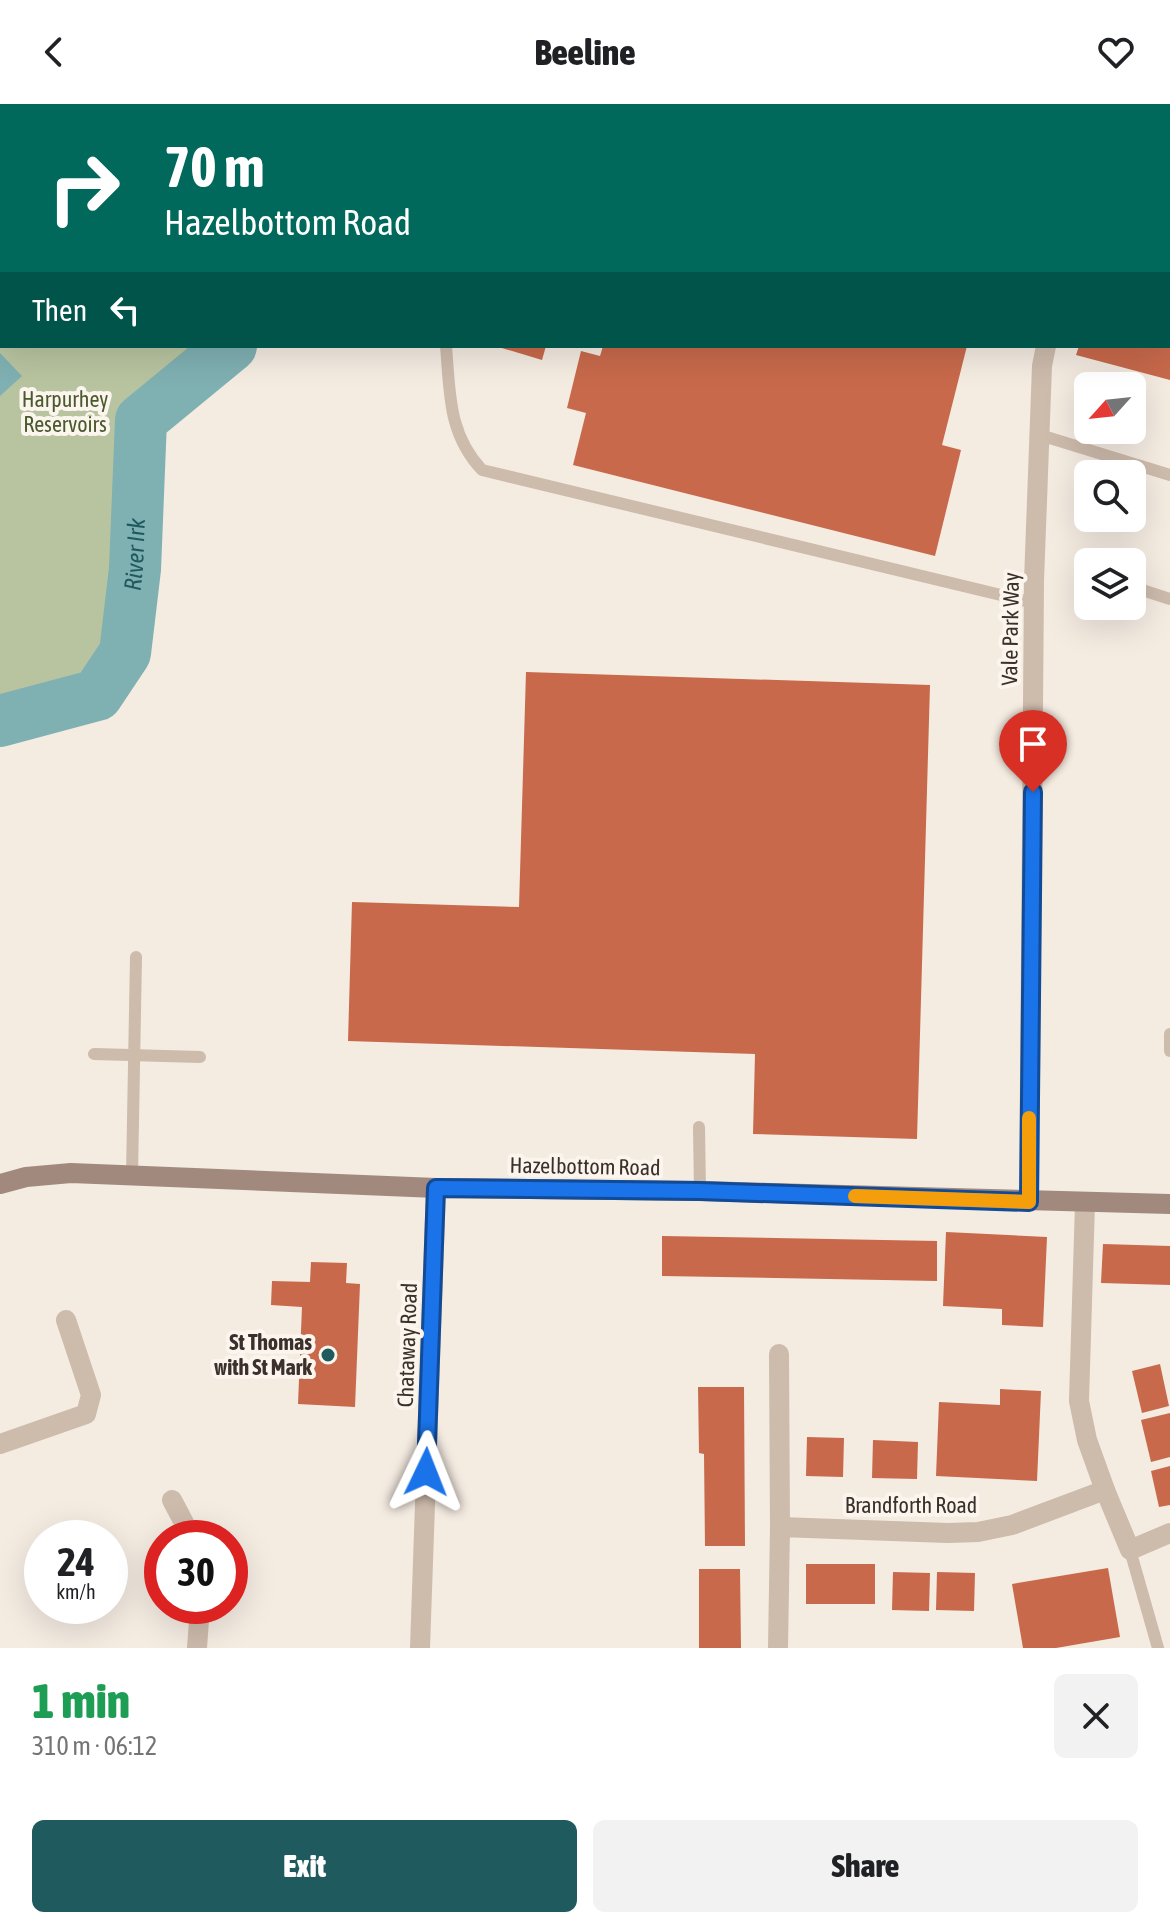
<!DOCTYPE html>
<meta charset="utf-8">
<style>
:root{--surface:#fff;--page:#f2f2f2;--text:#202124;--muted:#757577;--accent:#1f5a5e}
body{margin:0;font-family:"Asap Condensed",sans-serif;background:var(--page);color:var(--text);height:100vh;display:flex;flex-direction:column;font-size:30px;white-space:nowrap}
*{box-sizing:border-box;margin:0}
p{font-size:26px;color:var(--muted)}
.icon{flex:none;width:44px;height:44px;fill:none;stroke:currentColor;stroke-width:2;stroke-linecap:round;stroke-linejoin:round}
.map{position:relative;height:1544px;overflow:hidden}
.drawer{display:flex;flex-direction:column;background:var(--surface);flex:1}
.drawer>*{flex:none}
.hud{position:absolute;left:0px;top:0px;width:1170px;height:244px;box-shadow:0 8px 32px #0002;background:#00695c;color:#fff;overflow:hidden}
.needle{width:52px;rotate:243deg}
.buttons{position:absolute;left:1074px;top:268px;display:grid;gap:16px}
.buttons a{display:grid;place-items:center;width:72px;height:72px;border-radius:12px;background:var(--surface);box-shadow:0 8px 32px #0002;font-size:40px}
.speed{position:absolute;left:24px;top:1416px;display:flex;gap:16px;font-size:40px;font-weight:700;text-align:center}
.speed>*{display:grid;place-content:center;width:104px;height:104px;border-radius:50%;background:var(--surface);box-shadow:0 8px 32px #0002;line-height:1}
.speed small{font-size:20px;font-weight:400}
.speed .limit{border:12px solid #d22;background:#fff;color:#111}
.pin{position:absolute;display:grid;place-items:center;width:68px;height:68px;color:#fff;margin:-82px -34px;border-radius:50% 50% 50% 0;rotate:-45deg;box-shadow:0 0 8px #0007}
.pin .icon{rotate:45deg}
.me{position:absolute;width:88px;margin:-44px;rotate:2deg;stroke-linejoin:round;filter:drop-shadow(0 0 6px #0008)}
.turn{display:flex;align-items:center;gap:28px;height:168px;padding:0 32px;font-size:36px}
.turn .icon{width:104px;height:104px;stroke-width:2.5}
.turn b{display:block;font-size:56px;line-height:68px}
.then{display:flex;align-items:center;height:76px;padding:0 32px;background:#0003;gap:16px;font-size:30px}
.round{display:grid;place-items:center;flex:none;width:84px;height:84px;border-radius:12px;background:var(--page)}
.overview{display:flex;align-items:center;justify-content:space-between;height:136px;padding:0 32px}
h1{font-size:48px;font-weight:800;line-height:60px;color:#1e9e55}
.action{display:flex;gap:16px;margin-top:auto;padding:16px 32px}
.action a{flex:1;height:92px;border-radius:12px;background:var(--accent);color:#fff;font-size:32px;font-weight:800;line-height:92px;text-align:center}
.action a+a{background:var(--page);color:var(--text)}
header{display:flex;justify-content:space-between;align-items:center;height:104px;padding:0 32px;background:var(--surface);font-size:36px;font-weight:800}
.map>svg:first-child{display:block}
.green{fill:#b8c4a0}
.water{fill:#7fb0b2}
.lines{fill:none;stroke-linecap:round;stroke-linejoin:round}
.river{stroke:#7fb0b2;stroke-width:52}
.building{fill:#c8694b}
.lane{stroke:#cdbbac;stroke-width:12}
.street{stroke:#cdbbac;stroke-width:20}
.secondary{stroke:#a18a7d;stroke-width:20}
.route-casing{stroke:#114b97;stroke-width:20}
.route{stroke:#1a73e8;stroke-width:14}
.slow{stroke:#f59e0b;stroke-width:14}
.poi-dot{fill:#1f5a5e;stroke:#fbf5ee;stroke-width:3}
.labels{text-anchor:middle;stroke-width:8;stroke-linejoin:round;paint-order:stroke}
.park-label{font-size:22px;fill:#4a5a2e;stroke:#fbf5ee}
.street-label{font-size:22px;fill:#3b302b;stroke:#fbf5ee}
.poi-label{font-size:22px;font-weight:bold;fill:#3b302b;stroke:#fbf5ee;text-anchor:end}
.water-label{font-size:24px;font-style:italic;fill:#1f5a5e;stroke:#fbf5ee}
</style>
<header><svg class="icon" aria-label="back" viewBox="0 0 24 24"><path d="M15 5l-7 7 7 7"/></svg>Beeline<svg class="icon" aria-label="heart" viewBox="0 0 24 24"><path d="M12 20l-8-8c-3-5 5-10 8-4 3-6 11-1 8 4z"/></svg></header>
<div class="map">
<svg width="1170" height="1544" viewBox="0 0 1170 1544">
<rect width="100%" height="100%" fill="#f4ebe1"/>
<path class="green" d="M0,0H358L2,2V242H212L133,310L113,535L83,579L0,600Z"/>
<g class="water">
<path d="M0,0H259V2H2V234Z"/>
<path d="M0,249L22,272L0,292Z"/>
</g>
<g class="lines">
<g class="river">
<path d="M366,2V0"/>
<path id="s1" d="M0,617L97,591L125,549L135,465L141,316L231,242"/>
</g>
</g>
<g class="building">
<path d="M495,242H546L542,256Z"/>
<path d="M603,242H967L942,341L961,346L935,452L573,361L586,309L567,304L581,247L600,252Z"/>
<path d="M1079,242H1170V276L1076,251Z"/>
<path d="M526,568L930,581L917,1035L753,1030L755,950L348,937L352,798L519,803Z"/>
<path d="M946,1128L1047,1133L1043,1223L1002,1221V1205L943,1202Z"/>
<path d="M662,1132L937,1137V1177L662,1172Z"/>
<path d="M1103,1140L1170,1142V1181L1101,1179Z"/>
<path d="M311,1158L347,1159L346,1179L360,1180L355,1303L298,1300L302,1203L271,1201L272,1177L310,1178Z"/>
<path d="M1160,1260L1169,1302L1142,1309L1132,1267Z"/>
<path d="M698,1283H744L745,1442H705L704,1350L699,1349Z"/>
<path d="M1000,1285L1041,1287L1037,1377L936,1372L939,1298L1000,1301Z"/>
<path d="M1170,1309V1353L1151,1358L1141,1316Z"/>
<path d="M807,1333L844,1334L843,1373L806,1372Z"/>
<path d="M873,1336L918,1338L917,1375L872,1374Z"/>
<path d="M1170,1362V1401L1159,1403L1151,1367Z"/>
<rect x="806" y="1460" width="69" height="40"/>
<path d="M1108,1464L1120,1533L1056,1544H1023L1012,1480Z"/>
<path d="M699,1465H740L741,1544H699Z"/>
<path d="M893,1468L930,1469L929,1507L892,1506Z"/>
<path d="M937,1468L975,1469L974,1507L936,1506Z"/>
</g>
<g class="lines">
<g class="lane">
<path d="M446,242C450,289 448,330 482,366L1034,499"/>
<path d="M1040,331L1170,371"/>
<path d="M1133,483L1170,495"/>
<path d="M1170,930V947"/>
<path d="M94,950L200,953"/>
<path d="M699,1023L700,1087"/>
<path d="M132,1071L136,853"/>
<path d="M1130,1446L1158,1544"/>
</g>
<g class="street">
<path d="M1097,2L1098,0"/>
<path d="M1029,1098L1034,477L1042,262L1046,242"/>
<path d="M779,1250L780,1423"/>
<path d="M0,1340L86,1310L91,1291L66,1216"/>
<path d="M1105,1386L1130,1446L1170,1429"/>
<path d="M172,1396L192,1434"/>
<path d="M197,1544L200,1502"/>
<path d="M420,1544L436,1084"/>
<path d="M778,1544L780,1423L948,1429L978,1428L1012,1421L1105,1386L1087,1336L1079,1297L1085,1099"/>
</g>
<path class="secondary" d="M0,1080L26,1073L71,1069L436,1084L700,1087L1170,1100"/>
</g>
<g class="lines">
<g class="route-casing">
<path id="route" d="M426,1368L436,1084L700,1087L1029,1098L1033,688"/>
</g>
<use href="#route" class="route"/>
<path class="slow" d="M855,1092L1029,1098V1014"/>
</g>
<circle class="poi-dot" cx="328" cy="1251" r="8"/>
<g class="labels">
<g class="park-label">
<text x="65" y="303">Harpurhey<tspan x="65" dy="25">Reservoirs</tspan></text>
</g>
<g class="street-label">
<text transform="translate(1010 525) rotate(-89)" y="8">Vale Park Way</text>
<text transform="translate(585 1062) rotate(1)" y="8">Hazelbottom Road</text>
<text transform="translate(407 1241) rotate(-88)" y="8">Chataway Road</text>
<text x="911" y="1409">Brandforth Road</text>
</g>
<g class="poi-label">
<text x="312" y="1246">St Thomas<tspan x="312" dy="25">with St Mark</tspan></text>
</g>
<g class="water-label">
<text dy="8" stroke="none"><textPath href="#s1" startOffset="250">River Irk</textPath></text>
</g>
</g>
</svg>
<div class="buttons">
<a><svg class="needle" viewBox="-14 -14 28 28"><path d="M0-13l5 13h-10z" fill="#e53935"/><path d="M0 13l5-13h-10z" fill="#757577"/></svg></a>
<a><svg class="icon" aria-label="search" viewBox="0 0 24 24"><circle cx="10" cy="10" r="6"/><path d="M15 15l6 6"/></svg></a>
<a><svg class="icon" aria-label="layers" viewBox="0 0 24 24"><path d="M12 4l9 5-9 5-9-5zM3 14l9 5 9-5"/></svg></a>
</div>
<div class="speed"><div>24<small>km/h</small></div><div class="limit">30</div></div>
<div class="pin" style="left:1033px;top:688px;background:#d93025"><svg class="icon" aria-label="arrive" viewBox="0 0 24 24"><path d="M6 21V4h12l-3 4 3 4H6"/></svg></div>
<svg class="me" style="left:426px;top:1368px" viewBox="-20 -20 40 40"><path d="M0-17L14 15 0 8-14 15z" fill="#1a73e8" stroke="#fff" stroke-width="4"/></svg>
<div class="hud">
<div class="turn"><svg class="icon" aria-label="right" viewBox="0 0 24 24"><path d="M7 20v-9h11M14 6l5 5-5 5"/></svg><div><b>70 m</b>Hazelbottom Road</div></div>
<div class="then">Then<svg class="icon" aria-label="left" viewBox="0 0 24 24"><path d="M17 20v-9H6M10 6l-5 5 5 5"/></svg></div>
</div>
</div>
<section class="drawer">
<div class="overview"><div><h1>1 min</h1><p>310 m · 06:12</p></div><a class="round"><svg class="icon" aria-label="close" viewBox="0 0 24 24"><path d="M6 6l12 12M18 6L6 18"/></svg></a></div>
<div class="action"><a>Exit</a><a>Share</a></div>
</section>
